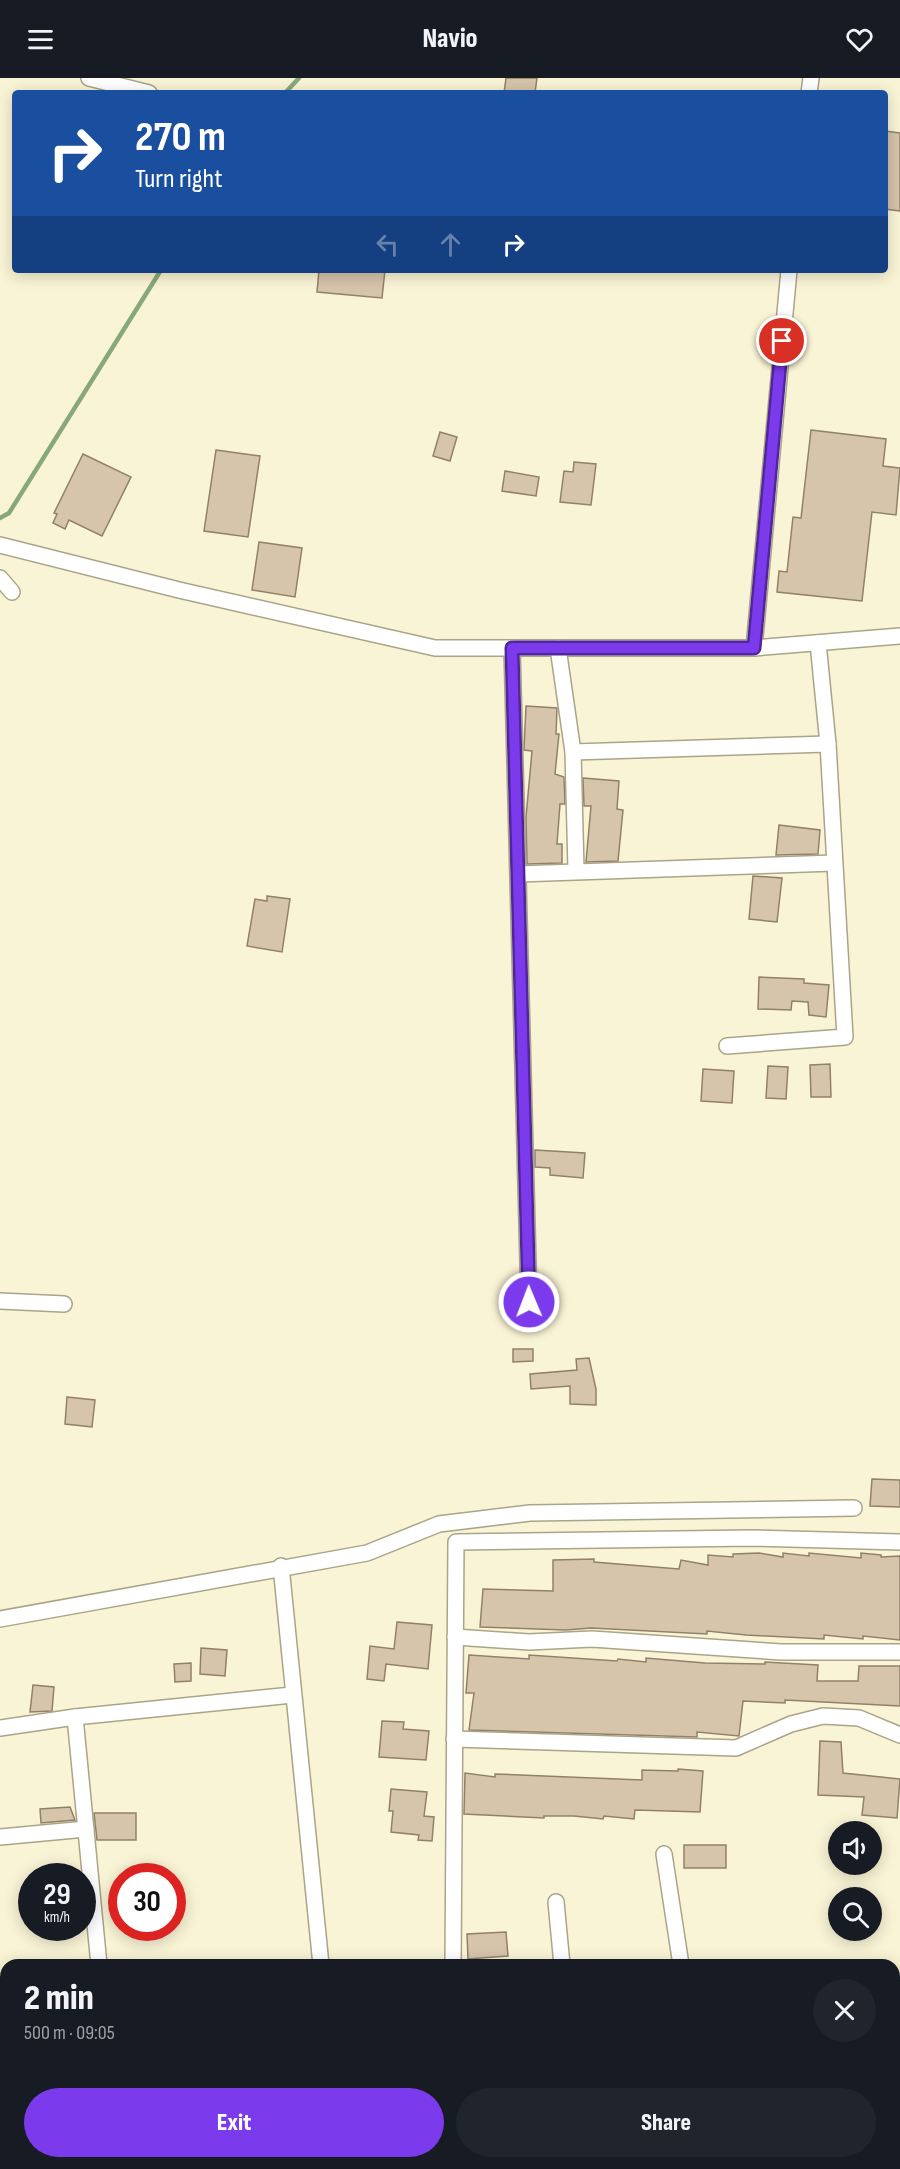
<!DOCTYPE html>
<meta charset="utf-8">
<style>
:root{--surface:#171b24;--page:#20242c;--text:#f1f3f6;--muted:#9ea1a6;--accent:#7c3aed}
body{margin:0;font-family:"Sofia Sans Condensed",sans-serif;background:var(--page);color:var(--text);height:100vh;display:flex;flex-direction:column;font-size:22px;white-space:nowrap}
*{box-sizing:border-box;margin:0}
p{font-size:20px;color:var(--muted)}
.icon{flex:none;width:33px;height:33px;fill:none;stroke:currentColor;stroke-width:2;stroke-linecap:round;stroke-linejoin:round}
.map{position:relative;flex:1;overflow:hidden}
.side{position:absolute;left:0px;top:1881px;width:900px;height:210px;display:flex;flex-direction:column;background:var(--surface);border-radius:18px 18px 0 0;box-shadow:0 3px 15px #0003}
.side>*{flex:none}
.hud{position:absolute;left:12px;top:12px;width:876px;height:183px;border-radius:6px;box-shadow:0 3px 15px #0003;background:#1a4fa0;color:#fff;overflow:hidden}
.controls{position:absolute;left:828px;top:1743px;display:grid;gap:12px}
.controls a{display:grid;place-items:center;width:54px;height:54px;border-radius:50%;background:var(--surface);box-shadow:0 3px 15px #0003;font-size:30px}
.speed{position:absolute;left:18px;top:1785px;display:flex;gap:12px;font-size:30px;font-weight:700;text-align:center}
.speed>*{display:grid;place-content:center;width:78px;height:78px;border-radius:50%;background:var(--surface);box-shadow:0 3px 15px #0003;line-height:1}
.speed small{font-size:15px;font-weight:400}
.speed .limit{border:9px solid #d22;background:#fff;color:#111}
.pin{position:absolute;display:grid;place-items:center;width:51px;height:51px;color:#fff;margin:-26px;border:3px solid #fff;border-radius:50%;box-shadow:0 2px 6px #0007}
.me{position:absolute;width:66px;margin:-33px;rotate:359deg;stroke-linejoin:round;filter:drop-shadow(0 0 4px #0008)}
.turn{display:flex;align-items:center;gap:21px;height:126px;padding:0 24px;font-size:27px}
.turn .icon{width:78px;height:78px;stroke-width:2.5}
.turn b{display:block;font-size:42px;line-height:51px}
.lanes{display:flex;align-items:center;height:57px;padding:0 24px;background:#0003;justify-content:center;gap:30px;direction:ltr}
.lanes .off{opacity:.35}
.round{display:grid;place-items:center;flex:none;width:63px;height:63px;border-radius:32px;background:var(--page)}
.head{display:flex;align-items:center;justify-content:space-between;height:102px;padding:0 24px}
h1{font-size:36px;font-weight:800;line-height:45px}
.button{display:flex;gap:12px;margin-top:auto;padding:12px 24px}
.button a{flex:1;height:69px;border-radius:36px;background:var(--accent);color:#fff;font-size:24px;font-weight:800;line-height:69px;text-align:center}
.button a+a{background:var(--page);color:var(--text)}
header{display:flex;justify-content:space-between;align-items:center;height:78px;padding:0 24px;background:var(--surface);font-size:27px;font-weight:800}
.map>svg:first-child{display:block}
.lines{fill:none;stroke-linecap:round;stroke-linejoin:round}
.stream{stroke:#88a87c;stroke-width:4.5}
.building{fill:#d6c4ab;stroke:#91816a;stroke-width:1.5}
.minor-casing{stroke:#aaa488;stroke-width:18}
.minor{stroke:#fff;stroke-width:15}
.route-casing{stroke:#51269a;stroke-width:15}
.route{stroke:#7c3aed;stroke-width:10}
</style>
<header><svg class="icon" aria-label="menu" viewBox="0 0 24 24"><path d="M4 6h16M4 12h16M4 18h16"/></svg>Navio<svg class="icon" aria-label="heart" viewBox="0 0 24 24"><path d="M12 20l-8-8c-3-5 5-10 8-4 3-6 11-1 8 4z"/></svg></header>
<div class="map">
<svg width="900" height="2091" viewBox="0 0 900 2091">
<rect width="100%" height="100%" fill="#faf4d6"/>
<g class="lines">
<g class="stream">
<path d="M285,15L299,0"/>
<path d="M0,440L9,435L161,192"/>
</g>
</g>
<g class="building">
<path d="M506,0H537L535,15H504Z"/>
<path d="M885,53L900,55V133L885,131Z"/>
<path d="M319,192H385L382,220L317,214Z"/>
<path d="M811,352L886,361L883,388L900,390L896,437L872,434L862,523L777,514L779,493L787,494L793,439L801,440Z"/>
<path d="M440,354L457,359L450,383L433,378Z"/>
<path d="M216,372L260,378L248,459L204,453Z"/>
<path d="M83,376L131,399L102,458L69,442L65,451L53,445L57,436L54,435Z"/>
<path d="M574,384L596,386L591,427L560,424L564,393L573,394Z"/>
<path d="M505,393L539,399L536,418L502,413Z"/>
<path d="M259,464L302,470L295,519L252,512Z"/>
<path d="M526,628L557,630L556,656H559L555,696L564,699L565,726H560L557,766H562V785L527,786L526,739L532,673L524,672Z"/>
<path d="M583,700L619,703L617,731L623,732L618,783L586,784L591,728H584Z"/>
<path d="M779,747L820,752L818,776L776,777Z"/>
<path d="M753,798L782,800L777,844L749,841Z"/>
<path d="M267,818L290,821L282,874L247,868L255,821L267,823Z"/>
<path d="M759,899L804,901V905L829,907L826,939L809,937L808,924L792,923L791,932L758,931Z"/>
<path d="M830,986L831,1019H811L810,987Z"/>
<path d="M768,988L788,989L786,1021L766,1020Z"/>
<path d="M703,991L734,993L732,1025L701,1023Z"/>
<path d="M535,1072L585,1075L583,1100L550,1097V1090L535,1089Z"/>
<path d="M513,1271H533V1283L513,1284Z"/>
<path d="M589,1280L596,1311V1327L570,1326V1308L531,1311L530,1296L577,1292L576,1281Z"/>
<path d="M67,1319L95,1322L92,1349L65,1346Z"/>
<path d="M872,1401L900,1402V1429L870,1428Z"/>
<path d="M759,1475L783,1479V1475L809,1478V1475L861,1480V1475L881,1477V1479L900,1478V1562L863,1558V1561L824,1557V1561L746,1557L707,1553V1556L591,1550L566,1552L480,1549L483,1511L553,1513V1482L594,1481V1484L679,1491L681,1482L708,1487V1477L733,1479V1476Z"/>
<path d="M397,1544L432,1547L428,1591L386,1586L384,1603L367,1601L370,1568L394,1571Z"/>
<path d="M201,1570L227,1572L225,1598L200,1596Z"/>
<path d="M469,1577L529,1581V1577L617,1583L618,1581L646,1584V1580L705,1585L765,1586V1584L818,1587L817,1603H858L859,1588H900V1628L785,1622V1625L743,1623L739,1658L697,1654V1659L469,1652L474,1615H466Z"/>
<path d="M191,1585V1603L175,1604L174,1586Z"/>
<path d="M33,1607L54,1609L52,1633L30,1634Z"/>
<path d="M382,1643L404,1644L403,1651L429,1653L426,1682L379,1679Z"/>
<path d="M820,1663L841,1664L843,1695L900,1701L897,1740L862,1737L864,1719L818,1717Z"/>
<path d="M678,1691L703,1693L700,1734L635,1732L634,1741L604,1738L603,1741L574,1738H544V1740L464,1736L465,1695L495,1699V1696L642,1702V1692L678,1693Z"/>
<path d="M391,1711L427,1714L424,1738L434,1739L432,1763L418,1762L419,1757L391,1754L393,1733H389Z"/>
<path d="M70,1729L75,1742L41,1745L40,1731Z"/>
<path d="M94,1735H136V1762H97Z"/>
<rect x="684" y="1767" width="42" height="23"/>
<path d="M506,1854L508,1878L468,1881L467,1856Z"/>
</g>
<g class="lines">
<g class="minor-casing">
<g id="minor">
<path d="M89,0L149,15"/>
<path d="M809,15L811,0"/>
<path d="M0,467L179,512L435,570H754L900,558"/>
<path d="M0,500L12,514"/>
<path d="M512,570L529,1224"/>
<path d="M558,570L573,674L576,792"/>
<path d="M754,570L789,192"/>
<path d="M573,674L828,666"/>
<path d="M518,796L834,785"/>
<path d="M727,968L845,959L828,666L818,565"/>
<path d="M0,1223L64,1226"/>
<path d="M281,1488L321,1887"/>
<path d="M0,1541L367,1475L439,1446L530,1435L854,1430"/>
<path d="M455,1559L529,1564L592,1561L781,1574H900"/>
<path d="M75,1639L99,1887"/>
<path d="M0,1650L75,1639L292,1617"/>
<path d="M454,1661L736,1670L791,1646L823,1638L859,1640L900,1657"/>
<path d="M0,1759L86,1751"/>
<path d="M664,1776L681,1887"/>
<path d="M556,1824L562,1887"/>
<path d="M453,1887L456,1464L752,1460L900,1464"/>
<path d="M0,1981H6"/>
<path d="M894,2006L900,2005"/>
<path d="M109,2085V2091"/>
<path d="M339,2085V2091"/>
<path d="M476,2085V2091"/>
<path d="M798,2085L799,2091"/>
<path d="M159,2091L235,2085"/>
</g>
</g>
<use href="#minor" class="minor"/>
</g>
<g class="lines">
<g class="route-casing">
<path id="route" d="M529,1224L512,570H754L782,263"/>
</g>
<use href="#route" class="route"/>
</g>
</svg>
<div class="controls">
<a><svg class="icon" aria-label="sound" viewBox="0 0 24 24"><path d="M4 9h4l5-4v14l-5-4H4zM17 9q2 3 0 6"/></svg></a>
<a><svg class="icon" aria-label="search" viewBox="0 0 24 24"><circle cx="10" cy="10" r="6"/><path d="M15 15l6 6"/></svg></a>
</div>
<div class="speed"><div>29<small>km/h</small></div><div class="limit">30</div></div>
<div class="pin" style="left:782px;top:263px;background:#d93025"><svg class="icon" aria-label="arrive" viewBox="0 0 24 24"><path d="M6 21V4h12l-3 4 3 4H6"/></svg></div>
<svg class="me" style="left:529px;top:1224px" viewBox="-20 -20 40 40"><circle r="17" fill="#7c3aed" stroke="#fff" stroke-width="3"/><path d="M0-11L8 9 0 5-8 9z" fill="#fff"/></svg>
<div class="hud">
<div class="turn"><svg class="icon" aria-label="right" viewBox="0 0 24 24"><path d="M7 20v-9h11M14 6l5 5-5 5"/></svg><div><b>270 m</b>Turn right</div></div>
<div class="lanes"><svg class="icon off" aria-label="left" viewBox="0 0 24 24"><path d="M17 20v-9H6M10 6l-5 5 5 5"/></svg><svg class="icon off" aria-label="ahead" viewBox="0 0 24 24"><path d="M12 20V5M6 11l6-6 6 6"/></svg><svg class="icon" aria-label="right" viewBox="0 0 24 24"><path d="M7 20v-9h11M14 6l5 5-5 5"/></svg></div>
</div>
<section class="side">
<div class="head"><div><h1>2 min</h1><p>500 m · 09:05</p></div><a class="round"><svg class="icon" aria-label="close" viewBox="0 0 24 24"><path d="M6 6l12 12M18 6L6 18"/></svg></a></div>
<div class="button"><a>Exit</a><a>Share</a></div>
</section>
</div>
